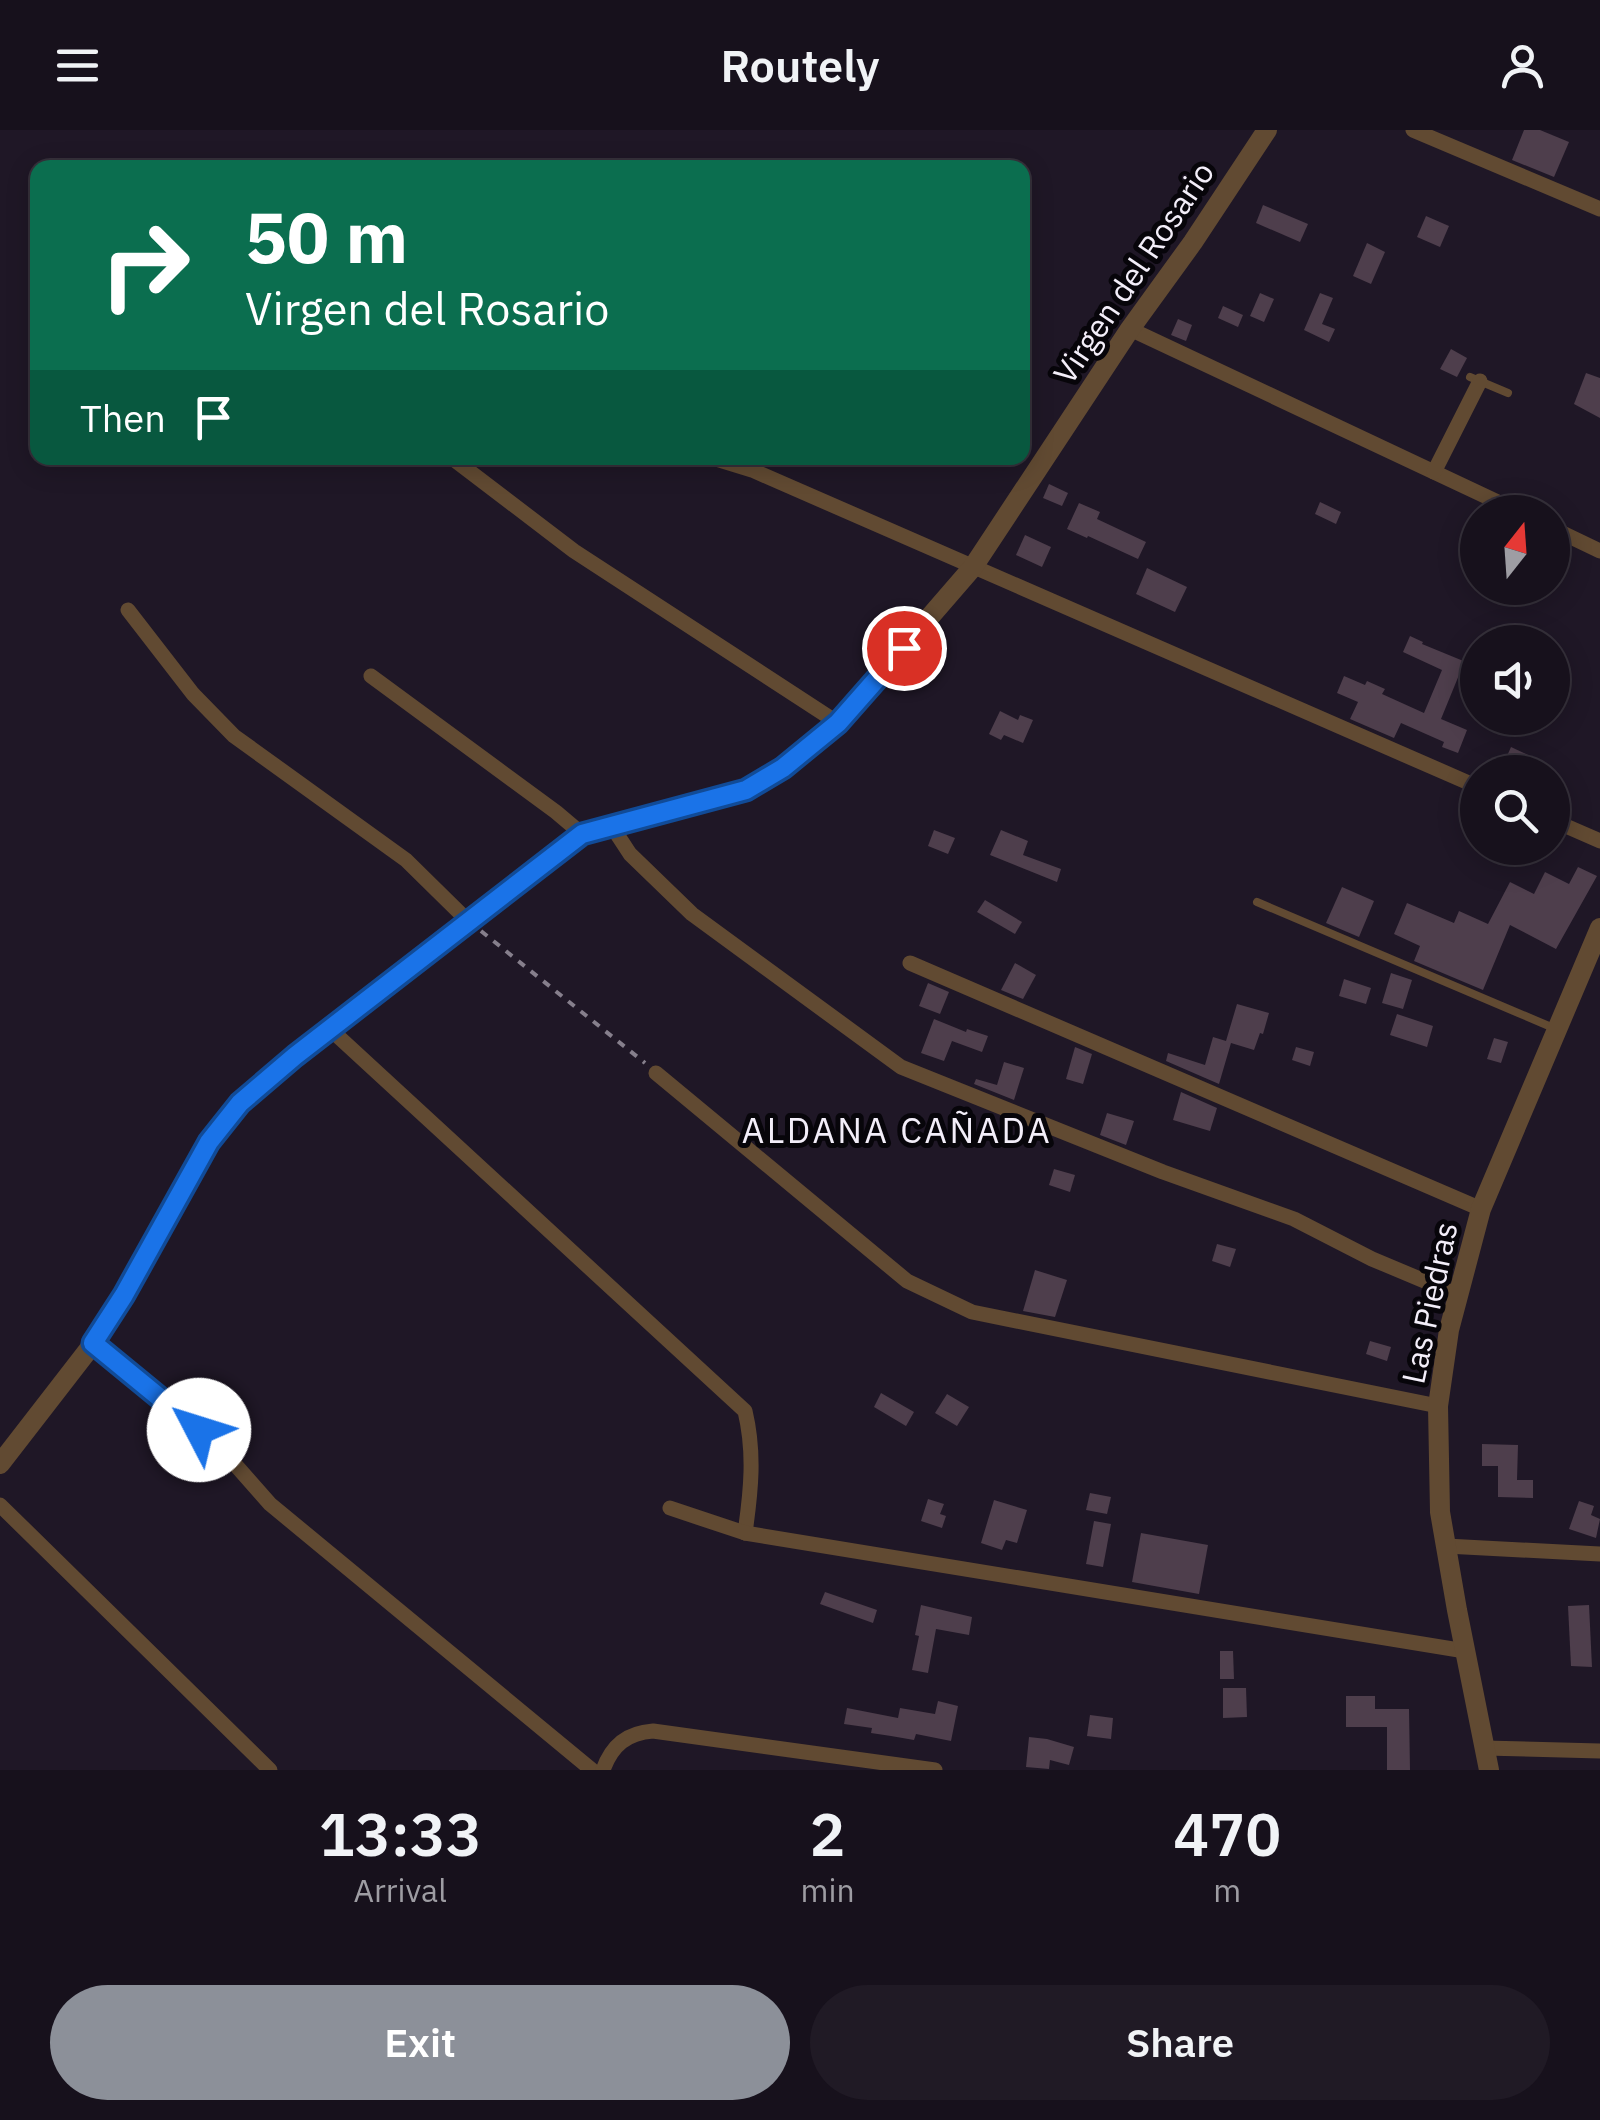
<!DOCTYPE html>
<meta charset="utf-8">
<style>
:root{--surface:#17111c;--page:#201a25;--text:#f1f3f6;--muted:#9e9da3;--line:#36313b;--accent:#8c9099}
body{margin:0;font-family:"IBM Plex Sans",sans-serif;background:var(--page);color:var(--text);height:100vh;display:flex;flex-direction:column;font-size:38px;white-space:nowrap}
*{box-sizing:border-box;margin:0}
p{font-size:32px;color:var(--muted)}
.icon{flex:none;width:55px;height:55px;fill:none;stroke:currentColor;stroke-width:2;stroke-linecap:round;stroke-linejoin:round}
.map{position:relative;height:1640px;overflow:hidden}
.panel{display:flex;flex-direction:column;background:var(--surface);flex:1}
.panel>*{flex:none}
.guide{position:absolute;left:30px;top:30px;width:1000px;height:305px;border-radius:20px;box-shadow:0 5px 25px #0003,0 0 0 2px var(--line);background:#0b6e4f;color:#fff;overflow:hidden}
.needle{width:65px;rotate:17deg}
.buttons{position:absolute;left:1460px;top:365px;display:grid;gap:20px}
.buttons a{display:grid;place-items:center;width:110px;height:110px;border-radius:50%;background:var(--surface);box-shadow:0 5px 25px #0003,0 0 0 2px var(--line);font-size:50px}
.pin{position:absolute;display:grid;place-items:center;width:85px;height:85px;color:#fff;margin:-42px;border:5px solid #fff;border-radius:50%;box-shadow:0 2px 10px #0007}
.me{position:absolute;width:110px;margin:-55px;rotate:310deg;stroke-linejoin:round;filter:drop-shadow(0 0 8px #0008)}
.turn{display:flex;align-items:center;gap:35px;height:210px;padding:0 50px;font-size:45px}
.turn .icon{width:130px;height:130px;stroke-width:2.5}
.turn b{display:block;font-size:70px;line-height:85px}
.then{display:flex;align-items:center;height:95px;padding:0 50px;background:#0003;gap:20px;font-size:38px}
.eta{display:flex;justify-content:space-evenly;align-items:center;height:170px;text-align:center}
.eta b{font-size:60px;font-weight:600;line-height:70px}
.cta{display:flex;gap:20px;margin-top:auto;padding:20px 50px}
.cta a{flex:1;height:115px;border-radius:60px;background:var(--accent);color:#fff;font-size:40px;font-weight:600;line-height:115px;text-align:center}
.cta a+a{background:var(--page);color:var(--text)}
header{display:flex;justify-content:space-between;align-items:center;height:130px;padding:0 50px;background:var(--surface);font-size:45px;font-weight:600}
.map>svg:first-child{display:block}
.building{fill:#4e3e4c}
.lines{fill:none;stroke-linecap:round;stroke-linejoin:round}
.path{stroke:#867f8c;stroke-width:4;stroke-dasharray:8 8;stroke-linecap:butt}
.service{stroke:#614a32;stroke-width:8}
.minor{stroke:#614a32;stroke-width:15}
.tertiary{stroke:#614a32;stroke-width:20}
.route-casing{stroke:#114b97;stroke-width:25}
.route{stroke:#1a73e8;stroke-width:18}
.labels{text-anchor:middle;stroke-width:10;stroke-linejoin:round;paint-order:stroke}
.street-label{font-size:32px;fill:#f3eef9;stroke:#07050a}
.neighbourhood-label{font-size:35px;letter-spacing:2.5px;fill:#f3eef9;stroke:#07050a}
</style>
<header><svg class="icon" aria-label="menu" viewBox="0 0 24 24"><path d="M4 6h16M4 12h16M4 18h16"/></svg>Routely<svg class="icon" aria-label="person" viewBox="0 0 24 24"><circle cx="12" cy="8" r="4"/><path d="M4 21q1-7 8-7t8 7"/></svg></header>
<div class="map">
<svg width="1600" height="1640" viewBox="0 0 1600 1640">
<rect width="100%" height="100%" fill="#1f1726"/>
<g class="building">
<path d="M1524,0H1540L1569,12L1554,47L1512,30Z"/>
<path d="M1263,75L1308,94L1300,112L1256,93Z"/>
<path d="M1426,86L1449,96L1440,117L1417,107Z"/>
<path d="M1367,113L1385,122L1371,154L1353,146Z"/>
<path d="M1260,163L1274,169L1264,192L1250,186Z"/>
<path d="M1320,163L1333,168L1322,194L1335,199L1329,212L1304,200Z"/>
<path d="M1223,176L1243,185L1238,197L1218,188Z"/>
<path d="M1178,189L1192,195L1186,211L1171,205Z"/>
<path d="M1451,219L1467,228L1457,247L1440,239Z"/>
<path d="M1586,243L1600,248V288L1574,274Z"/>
<path d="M1049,354L1068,363L1062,376L1043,368Z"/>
<path d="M1320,372L1341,382L1336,394L1315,384Z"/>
<path d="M1079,373L1100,382L1097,389L1146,412L1138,429L1088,406L1087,408L1067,399Z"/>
<path d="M1025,405L1051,417L1042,437L1016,425Z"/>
<path d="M1147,438L1187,457L1175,482L1136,464Z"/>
<path d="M1410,506L1423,512L1422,514L1478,537V553L1459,545L1441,589L1467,600L1458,623L1442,617L1444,612L1401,593L1394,608L1350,589L1358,572L1337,563L1344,546L1365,555L1367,551L1385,559L1382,564L1424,583L1442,540L1403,522Z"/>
<path d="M1000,581L1018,590L1020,585L1033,590L1023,613L1004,605L1001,610L989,604Z"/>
<path d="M1511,617L1528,625L1525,632L1549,642H1500Z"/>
<path d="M934,700L955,708L948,724L928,716Z"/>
<path d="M1001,700L1028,711L1023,725L1061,739L1057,752L990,725Z"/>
<path d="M1578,737L1597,746L1556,819L1510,795L1483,860L1414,831L1420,816L1394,804L1407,773L1454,793L1459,781L1488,794L1510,752L1534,764L1545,742L1569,754Z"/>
<path d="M1342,757L1374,771L1359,807L1326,793Z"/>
<path d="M985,770L1022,792L1015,804L977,782Z"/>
<path d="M1015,833L1036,845L1023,869L1001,860Z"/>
<path d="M1391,843L1412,850L1403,879L1382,873Z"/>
<path d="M1344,849L1371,858L1366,874L1339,866Z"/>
<path d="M928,853L949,862L940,884L919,876Z"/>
<path d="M1237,874L1269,883L1263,904L1260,903L1254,920L1231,913L1219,954L1166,931L1168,923L1205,935L1213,907L1226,911Z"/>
<path d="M1397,884L1433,896L1427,917L1390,905Z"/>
<path d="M934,889L966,902L967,899L988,906L982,922L952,911L944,931L921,923Z"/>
<path d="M1494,908L1508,912L1501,933L1487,929Z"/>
<path d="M1075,917L1092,924L1083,954L1066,949Z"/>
<path d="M1296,917L1314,922L1310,936L1292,930Z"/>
<path d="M1004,932L1024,938L1014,970L974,954L976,949L997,955Z"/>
<path d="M1181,962L1217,978L1210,1001L1173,990Z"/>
<path d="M1107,983L1134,991L1126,1015L1100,1005Z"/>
<path d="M1054,1039L1075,1045L1070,1062L1049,1055Z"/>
<path d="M1217,1114L1236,1119L1230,1137L1212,1131Z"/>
<path d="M1035,1140L1067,1150L1055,1187L1023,1181Z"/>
<path d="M1370,1211L1391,1217L1387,1231L1366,1224Z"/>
<path d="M881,1263L914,1282L906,1296L874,1277Z"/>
<path d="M947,1264L969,1277L957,1296L935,1283Z"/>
<path d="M1482,1314L1518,1315L1517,1350H1533V1368L1498,1367V1336H1482Z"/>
<path d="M1090,1363L1111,1367L1107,1384L1086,1380Z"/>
<path d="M928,1369L944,1374L940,1384L946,1386L942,1398L921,1391Z"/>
<path d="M994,1370L1027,1380L1017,1413L1006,1410L1002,1420L981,1413Z"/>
<path d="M1579,1371L1594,1376L1591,1385L1600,1389L1596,1408L1569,1399Z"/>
<path d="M1094,1391L1111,1394L1103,1437L1086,1434Z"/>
<path d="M1141,1403L1208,1415L1199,1464L1132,1452Z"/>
<path d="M825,1462L877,1480L873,1493L820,1474Z"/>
<path d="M921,1475L972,1487L969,1505L936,1499L928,1543L912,1540L919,1506L915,1505Z"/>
<path d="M1589,1475L1592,1537L1571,1536L1568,1476Z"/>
<path d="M1220,1521H1233L1234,1549H1220Z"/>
<path d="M1223,1558H1246L1247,1587L1223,1588Z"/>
<path d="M1346,1566H1375V1579H1409L1410,1640H1387V1597H1346Z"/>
<path d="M938,1571L958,1576L951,1611L916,1604L914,1610L891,1606L871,1603L872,1598L844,1594L847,1578L898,1588L900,1578L935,1584Z"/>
<path d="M1090,1585L1113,1588L1111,1609L1087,1606Z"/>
<path d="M1029,1607L1047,1609L1074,1617L1069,1635L1050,1630L1049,1639L1026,1637Z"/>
</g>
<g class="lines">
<path class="path" d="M481,801L645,933"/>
<g class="service">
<path d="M1470,247L1508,263"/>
<path d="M1257,772L1556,899"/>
</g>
<g class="minor">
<path d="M1413,0L1600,79"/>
<path d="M1130,199L1519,382"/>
<path d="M452,328L574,421L838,593"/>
<path d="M713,328L752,340L1478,657"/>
<path d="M1434,342L1480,251"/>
<path d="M1552,398L1600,421"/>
<path d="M128,480L193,564L234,606L406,730L468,791"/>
<path d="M371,546L556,682L582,704"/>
<path d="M1552,690L1600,711"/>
<path d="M611,695L630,724L692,784L901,937L1163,1042L1294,1089L1372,1129L1458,1165"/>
<path d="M910,833L1481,1079"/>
<path d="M329,898L745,1281C755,1323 751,1361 745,1403"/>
<path d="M656,943L907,1151L972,1182L1438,1276"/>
<path d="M93,1213L225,1323L270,1374L592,1640"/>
<path d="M0,1375L270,1640"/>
<path d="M670,1378L745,1403L1465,1521"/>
<path d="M1446,1416L1600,1424"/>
<path d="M1484,1618L1600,1621"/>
<path d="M603,1640C612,1615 627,1603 653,1601L935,1640"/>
</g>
<g class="tertiary">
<path d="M0,1334L89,1219L124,1165L209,1012L240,973L329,898L582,704L747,660L783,639L838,593L973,437L1130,199L1193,112L1267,0"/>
<path d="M1489,1640L1457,1480L1440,1382L1438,1276L1449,1200L1481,1079L1600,798"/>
</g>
</g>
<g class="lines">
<g class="route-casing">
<path id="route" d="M199,1300L93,1213L124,1165L209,1012L240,973L295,926L582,704L746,660L783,638L838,593L904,518"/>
</g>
<use href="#route" class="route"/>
</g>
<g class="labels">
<g class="street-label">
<text transform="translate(1134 143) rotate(-56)" y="11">Virgen del Rosario</text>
<text transform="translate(1430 1173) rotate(-78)" y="11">Las Piedras</text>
</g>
<g class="neighbourhood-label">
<text x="897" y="1013">ALDANA CAÑADA</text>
</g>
</g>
</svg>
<div class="buttons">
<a><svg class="needle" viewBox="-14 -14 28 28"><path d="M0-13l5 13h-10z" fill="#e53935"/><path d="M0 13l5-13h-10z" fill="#9e9da3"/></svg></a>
<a><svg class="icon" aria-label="sound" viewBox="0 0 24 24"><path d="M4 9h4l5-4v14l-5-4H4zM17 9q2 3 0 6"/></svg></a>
<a><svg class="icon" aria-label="search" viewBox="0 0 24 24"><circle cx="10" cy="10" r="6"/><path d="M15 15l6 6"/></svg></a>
</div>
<div class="pin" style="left:904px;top:518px;background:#d93025"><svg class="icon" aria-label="arrive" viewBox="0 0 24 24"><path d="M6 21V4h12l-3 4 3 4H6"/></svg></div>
<svg class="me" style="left:199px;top:1300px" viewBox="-20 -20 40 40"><circle r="19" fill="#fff"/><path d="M0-13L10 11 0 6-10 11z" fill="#1a73e8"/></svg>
<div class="guide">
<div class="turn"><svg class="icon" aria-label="right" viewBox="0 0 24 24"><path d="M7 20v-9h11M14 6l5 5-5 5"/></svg><div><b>50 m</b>Virgen del Rosario</div></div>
<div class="then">Then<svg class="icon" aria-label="arrive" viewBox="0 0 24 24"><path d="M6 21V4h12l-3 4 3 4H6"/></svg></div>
</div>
</div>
<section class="panel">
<div class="eta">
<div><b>13:33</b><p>Arrival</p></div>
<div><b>2</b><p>min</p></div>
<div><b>470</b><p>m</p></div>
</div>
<div class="cta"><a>Exit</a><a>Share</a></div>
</section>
